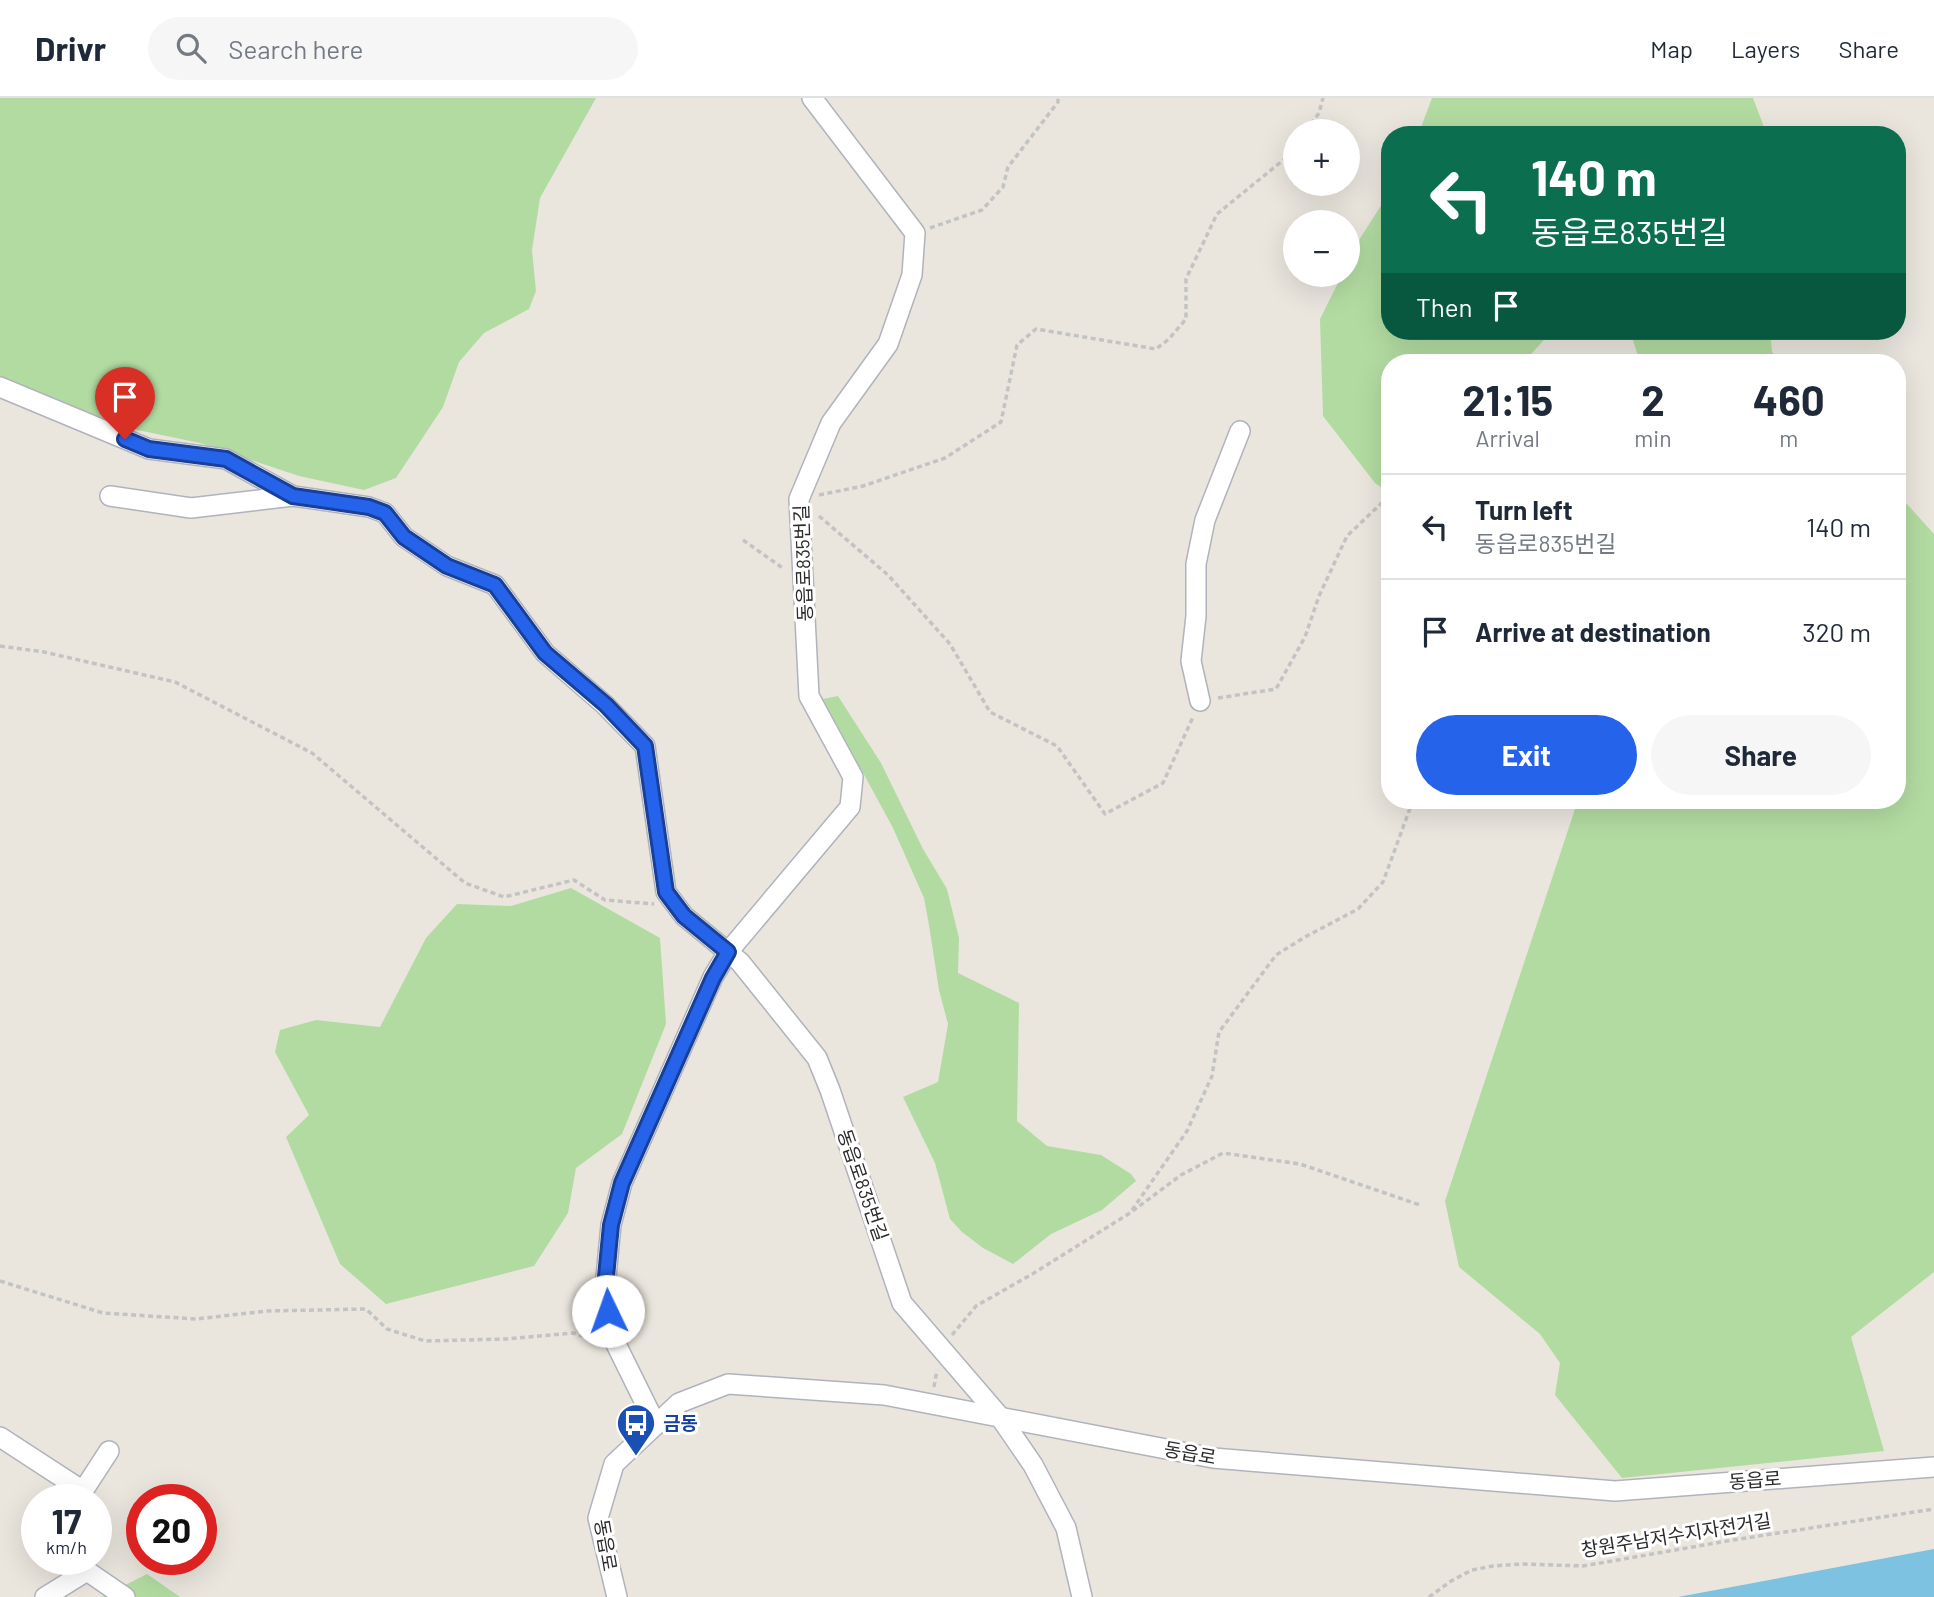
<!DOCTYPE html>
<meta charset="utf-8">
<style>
:root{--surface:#fff;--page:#f6f6f7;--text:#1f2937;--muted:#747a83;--line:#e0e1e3;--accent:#2563eb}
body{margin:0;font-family:Barlow,"Noto Sans KR",sans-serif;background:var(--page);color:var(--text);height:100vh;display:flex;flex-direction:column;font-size:26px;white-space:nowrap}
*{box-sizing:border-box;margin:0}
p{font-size:23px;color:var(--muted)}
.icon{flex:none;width:38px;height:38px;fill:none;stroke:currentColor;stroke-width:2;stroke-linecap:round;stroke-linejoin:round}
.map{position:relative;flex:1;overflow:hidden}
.side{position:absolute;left:1381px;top:256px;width:525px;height:455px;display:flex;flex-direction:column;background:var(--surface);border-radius:28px;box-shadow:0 7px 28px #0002}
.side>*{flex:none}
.guide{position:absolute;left:1381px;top:28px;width:525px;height:214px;border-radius:28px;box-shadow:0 7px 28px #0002;background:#0b6e4f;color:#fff;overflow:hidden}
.controls{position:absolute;left:1283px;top:21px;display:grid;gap:14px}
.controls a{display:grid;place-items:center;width:77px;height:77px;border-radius:50%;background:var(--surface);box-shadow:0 7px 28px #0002;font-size:35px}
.speed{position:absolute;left:21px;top:1386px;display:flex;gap:14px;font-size:35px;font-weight:700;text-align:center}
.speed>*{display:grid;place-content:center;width:91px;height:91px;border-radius:50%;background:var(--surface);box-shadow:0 7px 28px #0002;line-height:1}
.speed small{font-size:18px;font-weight:400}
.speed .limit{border:10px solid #d22;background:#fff;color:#111}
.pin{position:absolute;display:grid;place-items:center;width:60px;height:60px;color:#fff;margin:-72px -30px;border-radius:50% 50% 50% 0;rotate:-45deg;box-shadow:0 0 7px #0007}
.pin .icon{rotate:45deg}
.me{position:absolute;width:77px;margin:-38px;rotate:357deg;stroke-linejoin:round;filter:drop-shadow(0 0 5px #0008)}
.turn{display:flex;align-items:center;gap:24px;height:147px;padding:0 35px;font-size:32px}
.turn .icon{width:91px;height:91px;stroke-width:2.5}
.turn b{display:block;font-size:49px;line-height:60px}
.then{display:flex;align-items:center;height:66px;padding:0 35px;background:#0003;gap:14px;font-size:26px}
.eta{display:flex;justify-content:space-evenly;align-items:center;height:119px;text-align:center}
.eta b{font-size:42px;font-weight:700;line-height:49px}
.cta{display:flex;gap:14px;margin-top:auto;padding:14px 35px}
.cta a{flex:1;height:80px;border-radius:42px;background:var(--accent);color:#fff;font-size:28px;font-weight:700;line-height:80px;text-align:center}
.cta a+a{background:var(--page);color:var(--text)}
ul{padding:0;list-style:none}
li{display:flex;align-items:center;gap:21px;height:105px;padding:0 35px;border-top:2px solid var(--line)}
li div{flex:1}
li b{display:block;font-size:26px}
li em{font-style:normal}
header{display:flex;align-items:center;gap:42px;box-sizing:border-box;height:98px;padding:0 35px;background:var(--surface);border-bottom:2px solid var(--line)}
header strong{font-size:33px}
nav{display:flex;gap:38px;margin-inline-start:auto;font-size:24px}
.search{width:490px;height:63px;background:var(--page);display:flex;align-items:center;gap:18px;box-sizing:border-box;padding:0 24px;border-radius:38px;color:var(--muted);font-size:26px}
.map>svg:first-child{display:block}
.green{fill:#b2dba1}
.water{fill:#7dc2e0}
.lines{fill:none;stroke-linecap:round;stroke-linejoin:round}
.minor-casing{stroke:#b1b3bc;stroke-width:22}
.path{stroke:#c3c3c3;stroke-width:3.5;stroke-dasharray:5 3.5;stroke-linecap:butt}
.minor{stroke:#fff;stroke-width:19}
.route-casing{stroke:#184099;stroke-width:18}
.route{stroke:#2563eb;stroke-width:12}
.labels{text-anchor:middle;stroke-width:6;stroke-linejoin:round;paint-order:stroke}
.street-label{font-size:19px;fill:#2a2a2a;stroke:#fff}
.transit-label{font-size:19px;font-weight:bold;fill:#164399;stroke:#fff;text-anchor:start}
</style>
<header>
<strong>Drivr</strong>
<div class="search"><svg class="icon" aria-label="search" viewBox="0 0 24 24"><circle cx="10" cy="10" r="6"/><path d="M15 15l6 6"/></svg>Search here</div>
<nav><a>Map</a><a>Layers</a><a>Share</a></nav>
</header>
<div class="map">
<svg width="1934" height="1499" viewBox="0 0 1934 1499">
<rect width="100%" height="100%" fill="#eae6de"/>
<g class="green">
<path d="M0,0H596L540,100L532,152L536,193L529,211L484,235L459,264L443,309L396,380L364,392L299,378L200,345L128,330L0,279Z"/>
<path d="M1432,0H1753L1767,37H1418Z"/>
<path d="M1389,95L1390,233H1552L1524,264H1390L1389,395L1375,385L1323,318L1320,221L1342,177H1348V165L1359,142Z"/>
<path d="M1630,233H1770L1772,254L1781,264H1640Z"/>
<path d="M1897,395L1934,436V1174L1851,1239L1884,1353L1622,1380L1555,1297L1560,1265L1540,1236L1459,1169L1445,1103L1578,702H1897Z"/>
<path d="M838,598L881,665L923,751L947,791L959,840L958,875L1019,905L1017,1023L1047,1048L1101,1057L1131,1076L1136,1083L1102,1112L1051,1136L1013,1166L983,1150L962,1134L950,1121L935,1065L903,999L938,984L948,926L939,892L929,827L924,800L893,730L823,601Z"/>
<path d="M571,790L660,840L666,926L622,1036L576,1070L568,1115L534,1168L386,1206L340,1166L286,1039L309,1017L275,954L280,932L316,922L380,929L426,840L457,806L511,808Z"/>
<path d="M147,1476L180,1499H102Z"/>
</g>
<path class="water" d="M1934,1451V1499H1678Z"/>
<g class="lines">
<g class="minor-casing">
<g id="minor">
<path d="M0,289L149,351L226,361L293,398L369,409L385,415L404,439L447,468L495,487L545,555L605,607L645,648L666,794L684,818L740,864L817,960L830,992L902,1205L1000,1319L1033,1367L1066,1430L1082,1499"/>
<path d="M110,398L191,410L293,398"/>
<path d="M1200,603L1191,563L1196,518V466L1205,422L1240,333"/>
<path d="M656,1327L611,1236L605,1189L611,1127L622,1085L713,879L728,854L850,709L853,679L809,598L799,401L831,325L888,246L912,177L915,135L812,0"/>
<path d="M0,1339L83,1393"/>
<path d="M80,1402L83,1393L109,1353"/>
<path d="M79,1461L87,1473L125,1499"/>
<path d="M45,1499L87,1473"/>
<path d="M617,1499L598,1420L614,1366L679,1305L728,1286L884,1297L1213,1360L1615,1393L1934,1369"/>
</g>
</g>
<g class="path">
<path d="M1306,33L1319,15L1323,0"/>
<path d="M930,130L982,112L1003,89L1008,69L1058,4V0"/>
<path d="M819,397L863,388L945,360L1001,324L1017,247L1036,231L1156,251L1169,241L1186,221V181L1217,116L1287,59L1295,49"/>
<path d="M819,418L888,477L950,546L990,614L1057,648L1105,716L1163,685L1193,619"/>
<path d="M743,442L784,471"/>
<path d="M0,548L44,554L175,584L312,655L465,785L504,799L574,782L605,802L654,806"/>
<path d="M1218,600L1276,591L1305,539L1319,498L1347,438L1390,397"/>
<path d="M1132,1112L1187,1033L1212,978L1219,934L1276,857L1305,839L1358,811L1383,784L1413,702"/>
<path d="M0,1183L103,1215L196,1221L267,1213L366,1211L387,1231L425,1243L506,1241L573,1235L594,1241"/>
<path d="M952,1237L976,1208L1034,1175L1130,1115L1181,1077L1223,1055L1300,1066L1420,1107"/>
<path d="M934,1289L937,1272"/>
<path d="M1429,1499L1451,1483L1472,1472L1493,1468L1522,1466L1583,1468L1733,1442L1934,1411"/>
</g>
<use href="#minor" class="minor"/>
</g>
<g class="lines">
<g class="route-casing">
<path id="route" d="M125,341L149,351L226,361L293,398L369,409L385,415L404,439L447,468L495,487L545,555L606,607L645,648L666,794L684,818L728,854L713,880L622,1085L611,1127L605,1189L608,1213"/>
</g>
<use href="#route" class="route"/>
</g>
<defs>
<g id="bus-pin" transform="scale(2.0125)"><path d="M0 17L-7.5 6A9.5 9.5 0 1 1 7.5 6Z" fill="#1a4fb4" stroke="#fff"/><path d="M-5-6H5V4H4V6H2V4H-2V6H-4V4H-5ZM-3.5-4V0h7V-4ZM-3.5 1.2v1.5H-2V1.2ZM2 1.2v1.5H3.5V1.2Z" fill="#fff"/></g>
</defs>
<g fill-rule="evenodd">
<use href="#bus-pin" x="636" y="1325"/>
</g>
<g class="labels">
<g class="street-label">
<text transform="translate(803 465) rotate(-92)" y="7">동읍로835번길</text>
<text transform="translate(863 1087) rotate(71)" y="7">동읍로835번길</text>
<text transform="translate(1190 1355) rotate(10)" y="7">동읍로</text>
<text transform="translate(1755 1382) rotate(-4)" y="7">동읍로</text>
<text transform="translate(1676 1437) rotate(-9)" y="7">창원주남저수지자전거길</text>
<text transform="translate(606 1447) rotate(80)" y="7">동읍로</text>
</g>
<g class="transit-label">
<text x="663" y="1332">금동</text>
</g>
</g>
</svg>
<div class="controls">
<a>+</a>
<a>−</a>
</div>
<div class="speed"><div>17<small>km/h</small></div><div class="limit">20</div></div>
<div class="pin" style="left:125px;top:341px;background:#d93025"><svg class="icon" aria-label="arrive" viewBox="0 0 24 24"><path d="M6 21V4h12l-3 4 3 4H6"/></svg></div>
<svg class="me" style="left:608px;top:1213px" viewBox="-20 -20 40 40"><circle r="19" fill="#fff"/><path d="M0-13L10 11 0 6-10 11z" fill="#2563eb"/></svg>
<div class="guide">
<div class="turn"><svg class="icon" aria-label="left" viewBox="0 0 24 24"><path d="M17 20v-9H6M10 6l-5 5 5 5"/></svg><div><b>140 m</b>동읍로835번길</div></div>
<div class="then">Then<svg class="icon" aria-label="arrive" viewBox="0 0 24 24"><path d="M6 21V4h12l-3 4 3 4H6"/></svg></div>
</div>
<section class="side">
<div class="eta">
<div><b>21:15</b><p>Arrival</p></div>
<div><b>2</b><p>min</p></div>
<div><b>460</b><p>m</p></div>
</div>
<ul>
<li><svg class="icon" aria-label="left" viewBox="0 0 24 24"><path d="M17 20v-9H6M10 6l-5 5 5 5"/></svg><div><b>Turn left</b><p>동읍로835번길</p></div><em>140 m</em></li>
<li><svg class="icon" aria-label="arrive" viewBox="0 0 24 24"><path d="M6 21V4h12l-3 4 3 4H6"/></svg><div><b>Arrive at destination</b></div><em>320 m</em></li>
</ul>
<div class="cta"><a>Exit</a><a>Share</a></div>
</section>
</div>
